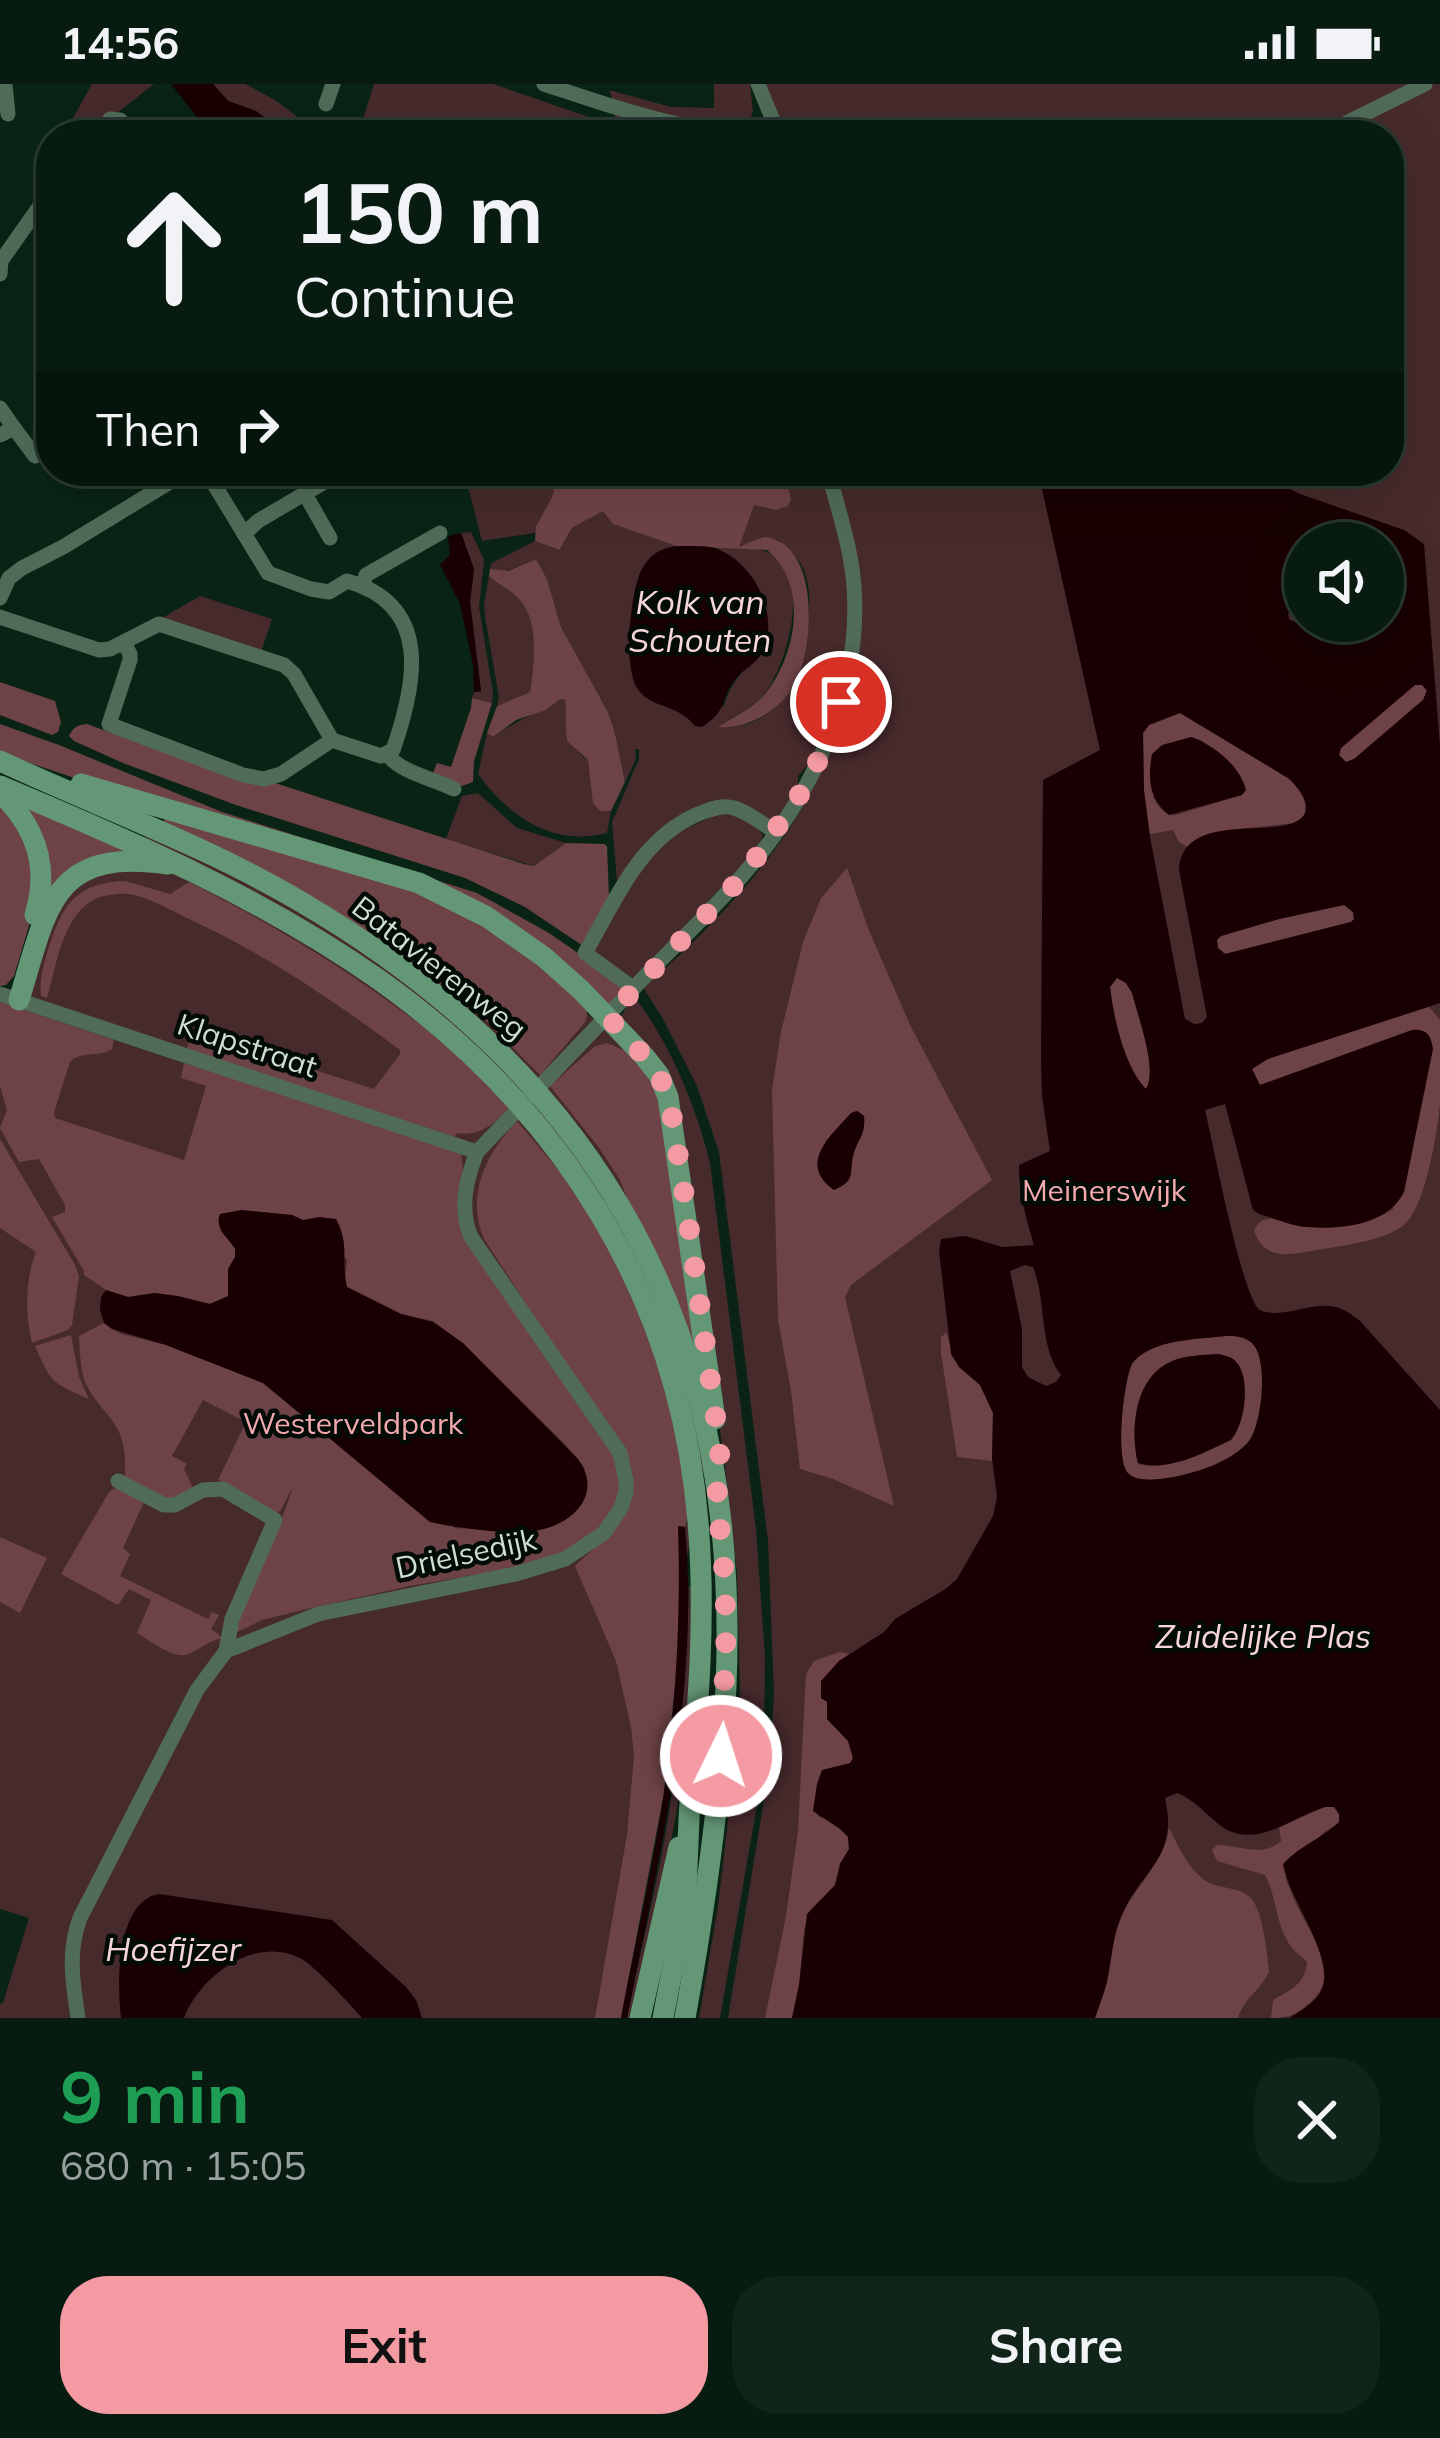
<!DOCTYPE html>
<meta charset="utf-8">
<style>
:root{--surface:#071b10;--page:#102419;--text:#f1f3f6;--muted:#98a19f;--line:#283930;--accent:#f49aa2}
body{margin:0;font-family:Mulish,sans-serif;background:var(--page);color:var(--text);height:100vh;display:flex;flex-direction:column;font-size:45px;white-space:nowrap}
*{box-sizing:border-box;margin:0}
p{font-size:39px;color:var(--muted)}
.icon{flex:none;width:66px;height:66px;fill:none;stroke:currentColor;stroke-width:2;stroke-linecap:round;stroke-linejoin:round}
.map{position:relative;height:1934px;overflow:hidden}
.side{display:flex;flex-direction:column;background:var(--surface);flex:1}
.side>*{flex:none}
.banner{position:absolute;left:36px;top:36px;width:1368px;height:366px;border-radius:48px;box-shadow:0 12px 48px #0002,0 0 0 3px var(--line);background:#071b10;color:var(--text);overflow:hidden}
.fabs{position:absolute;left:1284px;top:438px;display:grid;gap:24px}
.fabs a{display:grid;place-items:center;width:120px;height:120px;border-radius:50%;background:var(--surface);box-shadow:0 12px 48px #0002,0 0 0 3px var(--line);font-size:60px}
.pin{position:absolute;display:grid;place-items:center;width:102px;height:102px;color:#fff;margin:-51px;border:6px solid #fff;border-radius:50%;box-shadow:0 3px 12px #0007}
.me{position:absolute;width:132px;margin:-66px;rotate:4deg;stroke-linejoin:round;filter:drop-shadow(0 0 9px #0008)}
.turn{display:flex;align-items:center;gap:42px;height:252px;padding:0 60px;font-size:54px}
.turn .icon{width:156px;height:156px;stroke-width:2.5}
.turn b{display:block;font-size:84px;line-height:102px}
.then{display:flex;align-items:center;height:114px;padding:0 60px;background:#0003;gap:24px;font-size:45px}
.round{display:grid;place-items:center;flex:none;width:126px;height:126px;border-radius:48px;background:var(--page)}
.overview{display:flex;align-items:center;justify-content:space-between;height:204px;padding:0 60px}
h1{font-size:72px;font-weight:700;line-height:90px;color:#1e9e55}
.cta{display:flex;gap:24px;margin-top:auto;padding:24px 60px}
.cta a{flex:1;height:138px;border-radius:48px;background:var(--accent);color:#111;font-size:48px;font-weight:700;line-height:138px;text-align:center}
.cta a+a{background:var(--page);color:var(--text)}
.status{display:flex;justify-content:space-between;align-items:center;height:84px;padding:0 60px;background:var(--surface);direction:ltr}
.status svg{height:33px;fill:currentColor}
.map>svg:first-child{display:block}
.green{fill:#472a2c;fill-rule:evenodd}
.forest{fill:#6e4347;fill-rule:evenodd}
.water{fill:#190002;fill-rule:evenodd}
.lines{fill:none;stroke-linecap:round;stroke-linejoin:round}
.minor{stroke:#506c59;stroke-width:15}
.major{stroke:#649776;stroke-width:21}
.route{stroke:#f49aa2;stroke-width:21;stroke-dasharray:0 37.8}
.labels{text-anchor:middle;stroke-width:9;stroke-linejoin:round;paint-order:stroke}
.street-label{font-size:30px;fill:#ceded3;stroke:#020b05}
.park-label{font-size:30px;fill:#f4a9ae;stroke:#020b05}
.water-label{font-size:33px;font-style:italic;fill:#f7d6d8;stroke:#020b05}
</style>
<div class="status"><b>14:56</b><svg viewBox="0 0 49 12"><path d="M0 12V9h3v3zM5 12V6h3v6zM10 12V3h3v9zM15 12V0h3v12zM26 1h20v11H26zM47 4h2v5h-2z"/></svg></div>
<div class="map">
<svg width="1440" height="1934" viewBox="0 0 1440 1934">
<rect width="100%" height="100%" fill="#092415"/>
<g class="green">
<path d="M92,0H154L118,28H112L94,51H54L73,34Z"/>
<path d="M213,0H245L275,16L309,42L334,51H279V47L256,27L228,17Z"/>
<path d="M374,0H493L612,41L616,28L720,51H358Z"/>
<path d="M714,0H750L753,28L746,43L685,37L613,16L609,6L671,23L714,24Z"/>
<path d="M766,0H1440V1934H728L770,1680L774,1609L768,1457L719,1068L697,1002L662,933L642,902C668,884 689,862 711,840C780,769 825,702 849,604C855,577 862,550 862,522C862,477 845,431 834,387H1389V51H804L803,48L785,51ZM1305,459H1383V537H1305Z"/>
<path d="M464,387H597L555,446L482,457Z"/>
<path d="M785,387H823L847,481L849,547L832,633L808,681L798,692V706L781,733L769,736L743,722L692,728L617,798L612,738L639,675V665H635L636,675L625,698L615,649L608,628L561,543L547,495L536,475L504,488L490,485L492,479L535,457L558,466L572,444L604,426L613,440L676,462C635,471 634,504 632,540C631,552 627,568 631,579C637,593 650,607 659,620L673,624L691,635L724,622C731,595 751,580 767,558C766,505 759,492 715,463L754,420L776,426L791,415ZM778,456C787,463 798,473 803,484C816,514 806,548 798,577C795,585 794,597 790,604C778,628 745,648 720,642C734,632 755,623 765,609C789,577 818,473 756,465Z"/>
<path d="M471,448L484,476L479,523L493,609L492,619L472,614L474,608L481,607L470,518L474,485L461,449Z"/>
<path d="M489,492C498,501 511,506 519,515C540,539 534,579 530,608L497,622L499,613L485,533L484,520Z"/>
<path d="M200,512L272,535L260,571L157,537Z"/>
<path d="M560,615H565L580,670L588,676L600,727H611L607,749C553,763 508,732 478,690L487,649L493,653C515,637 538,629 560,615Z"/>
<path d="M478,709L517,744L566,759L534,782L446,755L462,712Z"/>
<path d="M720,729C738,731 751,736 763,751L759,764L634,895L594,870V862L640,786L674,750Z"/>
<path d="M176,733L486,843L617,955L659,1005L710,1346L603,1934H0V1920L3,1919L29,1834L0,1825V911L14,909L41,822Z"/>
<path d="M636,915C670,959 697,1025 710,1079L756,1445L765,1573L764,1641L757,1721L720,1934H699L718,1822L736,1667L740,1607L737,1488L723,1367L673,1014L621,933L629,918Z"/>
<path d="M689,1502H694C693,1539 693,1576 691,1614C683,1722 656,1829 632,1934H627C637,1882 650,1831 660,1779C678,1689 687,1594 689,1502Z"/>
</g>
<g class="forest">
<path d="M559,387H669L668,404L674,402L671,387H785L791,415L788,422L776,426L754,421L739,463C745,461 757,454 765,453C770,453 779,457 782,459C817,482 812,556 799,591C788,622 749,647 718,643C732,634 753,624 764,611C796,573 810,501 767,466L676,462L613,440L603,427L572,444L559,466L535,457L536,443L552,413Z"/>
<path d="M536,475L547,495L561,543L608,628L615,649L625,698L611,727H600L593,719L588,676L567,657C565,642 567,630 565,615H560L546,626L516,636L493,653L487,649L497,622L530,608C534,578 540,539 519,515C511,506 498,501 489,492L490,485L508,487Z"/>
<path d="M0,598L55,617L61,638L58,648L52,651L0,631Z"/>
<path d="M1415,601H1422L1428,609L1423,616L1354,675L1346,678L1339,671L1341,664Z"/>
<path d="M472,614L492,619L474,677L473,698L462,702L436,693L433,689L437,679L451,683L471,624Z"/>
<path d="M1180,629L1288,694C1300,705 1309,715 1304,732L1294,739L1285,740L1221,747L1188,763L1179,758L1173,746L1150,750L1144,707L1143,649L1149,641ZM1191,653L1201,656L1234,682L1242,711L1176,731C1163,731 1159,723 1153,713Z"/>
<path d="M0,640L59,661L222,728L477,809L549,849L620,898L623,905L610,920H602L498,836L0,669Z"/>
<path d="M87,640L196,680L269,697L524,780L534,782L566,759L604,760L607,762L609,812L583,862L525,823L465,794L236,721L123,679L74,657L69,652C73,643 78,641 87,640Z"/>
<path d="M14,716L139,771L47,806Z"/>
<path d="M0,719L28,749L34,825L14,892L6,901L0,902Z"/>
<path d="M166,730L382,793L442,818L543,880L587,927L586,937L540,991L475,926L361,845L281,795L163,740Z"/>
<path d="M847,784L868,844L910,941L992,1096L851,1201L845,1213L894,1422L833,1395L800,1385L791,1307L778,1236L772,1006L781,948L803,858L821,814ZM857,1027L864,1032C866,1049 857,1056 853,1072C848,1091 856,1096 834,1106L825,1058L851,1029Z"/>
<path d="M125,797L170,810L189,798C278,843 364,895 442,958C466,978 489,1000 512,1021C495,1039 482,1053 456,1049L455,1053L186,966L193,947L374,1005L400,970V966C333,916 265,870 189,835C170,826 149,813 129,810C118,809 103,811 93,816C62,834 56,883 47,914L41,912C39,895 44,879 49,863C63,819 77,799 125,797Z"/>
<path d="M1344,821L1353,828L1354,835L1351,838L1225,870L1218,864L1217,856L1221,852L1279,835Z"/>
<path d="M1117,894L1126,899L1132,909C1138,933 1158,985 1146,1005C1124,981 1114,936 1110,903Z"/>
<path d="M0,918L114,956L112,965C99,974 81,966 70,978L54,1028L55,1034L184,1076L206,1002L181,994L184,979L373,1038L380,1044H397L461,1070C466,1090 458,1116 459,1137L616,1372L621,1400L617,1422L597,1448L556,1472L531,1481L410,1502L311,1524L262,1536L237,1548C238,1498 281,1453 292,1404L281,1426L276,1430L218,1396L246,1338L203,1316L172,1372L187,1380L184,1385L194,1406L170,1419L125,1396C125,1380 126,1364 119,1348C111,1331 94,1318 86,1300C80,1286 80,1267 79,1252L104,1239L121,1250L166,1261L263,1299L344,1365L455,1444L531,1448L585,1385L564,1359L462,1259L433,1237L401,1230L347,1203L345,1196L347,1176L303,1136L292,1131L241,1126L220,1146L235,1164V1173L228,1185V1212L210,1220L155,1209L128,1213L106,1206L84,1191V1187L52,1133L65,1128V1121L39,1075L19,1078L0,1044L7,1026L0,1002Z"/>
<path d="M1429,923L1440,936C1440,963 1440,992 1440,1019C1438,1047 1425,1125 1404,1141C1383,1158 1333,1163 1306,1168C1282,1172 1264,1173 1254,1147C1258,1140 1258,1137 1268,1135C1277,1133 1287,1139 1296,1140C1329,1143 1365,1144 1393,1125L1412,946L1260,1001L1252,985L1267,975Z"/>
<path d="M606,959C633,966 642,985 657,1007L706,1306L619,1094L597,1061L550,1002L594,963Z"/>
<path d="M517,1037L578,1109L624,1190L669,1311L689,1423L685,1443L679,1442V1563L664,1709L621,1934H595L627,1751L634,1672L631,1643L616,1577L575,1482L602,1457L629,1380L483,1153C466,1109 487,1069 517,1037Z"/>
<path d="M0,1055L75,1181L79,1192L72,1241L68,1246L32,1259C25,1229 25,1196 36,1168L0,1144Z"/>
<path d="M946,1249L959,1283L980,1301L993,1329L992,1377L957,1373L941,1269V1253Z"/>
<path d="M71,1251L79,1293L89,1315C51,1298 52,1300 35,1262Z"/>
<path d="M1226,1252C1235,1252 1244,1252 1252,1259C1269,1275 1262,1340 1249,1357C1233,1377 1198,1388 1174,1393C1162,1395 1139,1399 1129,1390C1114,1378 1124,1299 1131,1282C1133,1277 1139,1272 1144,1269C1167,1255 1199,1255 1226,1252ZM1239,1280L1244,1316C1216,1344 1183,1392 1138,1380C1130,1346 1135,1309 1160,1285Z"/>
<path d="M115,1404L145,1416L123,1464L130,1470L120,1492L208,1535L212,1528L219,1531L211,1545L223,1554C208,1556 198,1568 185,1571C170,1573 149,1556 137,1549L151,1516L129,1505L118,1521L61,1490L109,1408Z"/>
<path d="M0,1453L47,1474L20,1529L0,1518Z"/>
<path d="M840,1568L850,1570L839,1577L827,1618V1635L848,1657L853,1675L817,1732L835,1739L848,1753L849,1765L840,1780L836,1801L811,1825L804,1846L799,1901L792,1934H765L786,1832L798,1747L806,1590L814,1577Z"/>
<path d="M1325,1723H1334L1339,1730L1340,1738L1323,1749L1285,1793C1290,1805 1294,1817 1300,1828C1317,1860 1343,1894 1306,1922C1293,1932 1287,1934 1271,1934L1273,1916C1290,1906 1305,1901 1307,1878C1303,1873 1297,1870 1293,1865C1276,1845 1277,1813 1265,1791L1217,1777L1212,1766L1217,1761C1240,1761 1262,1774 1281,1757L1279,1743Z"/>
<path d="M1169,1744C1180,1765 1192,1794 1215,1801C1227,1805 1241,1804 1251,1814C1263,1828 1267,1868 1269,1887C1262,1905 1244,1914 1238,1934H1095C1099,1922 1104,1910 1106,1898C1111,1876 1112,1855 1121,1834C1134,1802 1165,1779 1169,1744Z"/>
</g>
<g class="water">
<path d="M171,0H213L228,17L256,27L277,43L279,51H211Z"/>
<path d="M1038,387H1255L1300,410L1404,446L1424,460L1440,662V919L1268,975L1252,985L1260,1001L1412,946C1427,944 1431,952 1433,965L1404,1108C1388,1141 1341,1146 1307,1143C1291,1142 1274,1134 1259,1130L1253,1126L1225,1020L1205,1026C1212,1054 1243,1218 1260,1226C1282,1236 1312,1217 1335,1223C1345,1225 1352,1231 1360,1237L1440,1326V1934H1290C1300,1927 1313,1920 1320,1909C1339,1877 1289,1817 1283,1780C1299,1762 1323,1754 1339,1738V1730L1334,1723H1325C1294,1732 1258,1765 1224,1744C1208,1733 1196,1716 1177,1709L1165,1714C1179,1775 1141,1785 1121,1833C1112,1855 1112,1875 1107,1898C1104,1910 1099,1922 1095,1934H792L799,1901L807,1830L835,1801L840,1780L849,1765L848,1753L840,1745L813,1727L817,1700L822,1686L850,1679L853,1674L848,1657L827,1635V1618L821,1614V1597L839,1577L884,1548L895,1535L947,1504L957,1495L993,1432L997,1413L992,1374L993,1329L980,1301L959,1283L951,1270L939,1167L941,1155L966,1152L1002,1163L1034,1161C1026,1134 1019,1110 1019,1081L1050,1067L1042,1012L1041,975L1043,696L1100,666ZM1305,459H1383V537L1295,538L1289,535L1288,530L1305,516ZM1415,601H1422L1427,606L1423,616L1354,675L1346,678L1339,671L1341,664ZM1180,629L1288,694C1300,705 1319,729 1293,739C1260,751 1182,731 1179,786L1207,933L1202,939L1194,940L1185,935L1150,753L1144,707L1143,649L1149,641ZM1344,821L1353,828L1354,835L1351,838L1225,870L1218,864L1217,856L1221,852L1279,835ZM1117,894L1126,899L1132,909C1138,933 1158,985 1146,1005C1124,982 1114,935 1110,903ZM1025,1181L1033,1183C1047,1217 1038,1261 1061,1291L1056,1298L1046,1302L1028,1293L1022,1283V1245L1010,1187ZM1226,1252C1235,1252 1244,1252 1252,1259C1269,1275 1262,1340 1249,1357C1233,1377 1199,1388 1174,1393C1162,1395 1139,1399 1129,1390C1114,1378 1124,1299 1131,1282C1133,1277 1139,1272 1144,1269C1167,1255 1199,1255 1226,1252Z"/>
<path d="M461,449L474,485L470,518L481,607L474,608L473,581L460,520L440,481L450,471L448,452Z"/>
<path d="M671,463C683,462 708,461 717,465C753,478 779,529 764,565C757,581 742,585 733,598C720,618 727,627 702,643L695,642C678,620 654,625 639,607C622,585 630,509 642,485C649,472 658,466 671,463Z"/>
<path d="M1191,653C1214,661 1240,682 1246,706L1242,711L1169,731C1148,715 1148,693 1152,670L1162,661Z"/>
<path d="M857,1027L864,1032C866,1052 857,1055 853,1072C849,1091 856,1096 834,1106C797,1079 831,1052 851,1029Z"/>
<path d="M241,1126L292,1131L303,1136L319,1133L336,1135C350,1160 341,1179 347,1203L401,1230L433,1238L463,1259L578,1375C604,1411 572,1441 535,1447C508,1451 457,1444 430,1438L263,1299L166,1261L112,1245L104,1239L100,1226L101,1213L106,1206L128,1213L155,1209L178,1212L210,1220L228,1212V1185L235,1173V1165C228,1153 214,1145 220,1130Z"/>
<path d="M1219,1270C1226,1272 1233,1273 1237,1279C1251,1296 1245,1341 1231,1356C1203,1369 1169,1388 1138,1379C1130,1345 1134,1293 1172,1277C1185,1271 1204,1271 1219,1270Z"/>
<path d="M678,1442L685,1443C700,1608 659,1773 627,1934H621C635,1859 653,1784 664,1708C676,1619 681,1531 678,1442Z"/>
<path d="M159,1810L332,1836L406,1903L416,1916L422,1934H362C350,1920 315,1882 300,1874C255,1851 200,1892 184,1934H121C117,1901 116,1817 159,1810Z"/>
</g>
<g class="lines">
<g class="minor">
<path d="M544,0C602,19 701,56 761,45"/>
<path d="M758,0L779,51"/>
<path d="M0,2L5,1L8,30"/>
<path d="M326,20L333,0"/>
<path d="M98,51L110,35L120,36L133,51"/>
<path d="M1322,51L1425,0"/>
<path d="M0,190L1,177L51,106"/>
<path d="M0,324L14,344"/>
<path d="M0,351L14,344L35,372L51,363"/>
<path d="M305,410L330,454"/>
<path d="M244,450L258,437L343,387"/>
<path d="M363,501L366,491L440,449"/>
<path d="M0,514L9,494L22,484L63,463L188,387"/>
<path d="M0,533L99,566L110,565L159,540L284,581L294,590L332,656L381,672L393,666C416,600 433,521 347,497L329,508L311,505L268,489L206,387"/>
<path d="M124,559L130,570V576L109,640L119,644L243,691L264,695L281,690L332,656"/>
<path d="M388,671C400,688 434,695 454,705"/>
<path d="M633,904L585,869C617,814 642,749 706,727C715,724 724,721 734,724C748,728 763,740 775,748"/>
<path d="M0,910L477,1068"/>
<path d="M118,1397L164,1421H175L203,1406L223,1405L275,1436L232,1535L226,1567"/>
<path d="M78,1934C73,1898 67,1869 80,1834L197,1606L226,1567L318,1530L516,1490L565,1475L604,1449L621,1424L626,1408V1396L620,1369L471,1153C459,1124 466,1096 477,1068C536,1007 594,945 653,884C683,854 714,824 742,792C811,714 862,609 854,502C851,463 838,425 828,387"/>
</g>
<g class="major">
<path d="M0,677C101,724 207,762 303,819C605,997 741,1252 726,1602C721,1713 705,1824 685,1934"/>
<path d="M81,700L419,799L487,833L544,873L581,906L644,972L659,991L668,1013L715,1335"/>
<path d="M0,702C131,757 261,813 378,895C562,1025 680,1212 698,1438C706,1532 698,1625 690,1719C688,1746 688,1773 686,1800C682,1845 671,1890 663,1934"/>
<path d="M0,708C36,743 50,782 35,831"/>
<path d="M19,916C47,825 51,763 168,780"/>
<path d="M640,1934L679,1763"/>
</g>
</g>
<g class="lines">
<path class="route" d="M721,1672L726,1555L725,1498L717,1413L720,1365L687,1128L671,1025L664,1001L644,972L608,933L745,790L807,700L829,654L841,618"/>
</g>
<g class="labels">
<g class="street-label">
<text transform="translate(439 884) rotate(38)" y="10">Batavierenweg</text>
<text transform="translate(247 962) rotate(18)" y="10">Klapstraat</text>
<text transform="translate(466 1470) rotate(-12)" y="10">Drielsedijk</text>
</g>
<g class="park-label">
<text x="1104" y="1117">Meinerswijk</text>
<text x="353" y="1350">Westerveldpark</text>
</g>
<g class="water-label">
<text x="700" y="530">Kolk van<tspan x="700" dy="38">Schouten</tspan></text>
<text x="1263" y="1564">Zuidelijke Plas</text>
<text x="173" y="1877">Hoefijzer</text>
</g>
</g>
</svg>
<div class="fabs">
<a><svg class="icon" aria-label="sound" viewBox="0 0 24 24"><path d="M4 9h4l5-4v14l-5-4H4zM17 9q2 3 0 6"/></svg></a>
</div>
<div class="pin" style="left:841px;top:618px;background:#d93025"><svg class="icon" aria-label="arrive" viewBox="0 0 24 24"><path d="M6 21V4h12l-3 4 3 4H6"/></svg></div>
<svg class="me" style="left:721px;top:1672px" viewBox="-20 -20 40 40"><circle r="17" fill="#f49aa2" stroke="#fff" stroke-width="3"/><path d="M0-11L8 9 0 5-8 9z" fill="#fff"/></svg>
<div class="banner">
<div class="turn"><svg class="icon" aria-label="ahead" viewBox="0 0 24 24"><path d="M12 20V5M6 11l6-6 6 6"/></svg><div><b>150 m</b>Continue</div></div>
<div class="then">Then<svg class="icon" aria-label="right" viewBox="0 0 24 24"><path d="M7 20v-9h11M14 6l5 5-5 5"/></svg></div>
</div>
</div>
<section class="side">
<div class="overview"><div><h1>9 min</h1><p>680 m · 15:05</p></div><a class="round"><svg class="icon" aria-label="close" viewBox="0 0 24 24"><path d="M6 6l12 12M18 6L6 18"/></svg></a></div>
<div class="cta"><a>Exit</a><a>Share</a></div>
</section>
